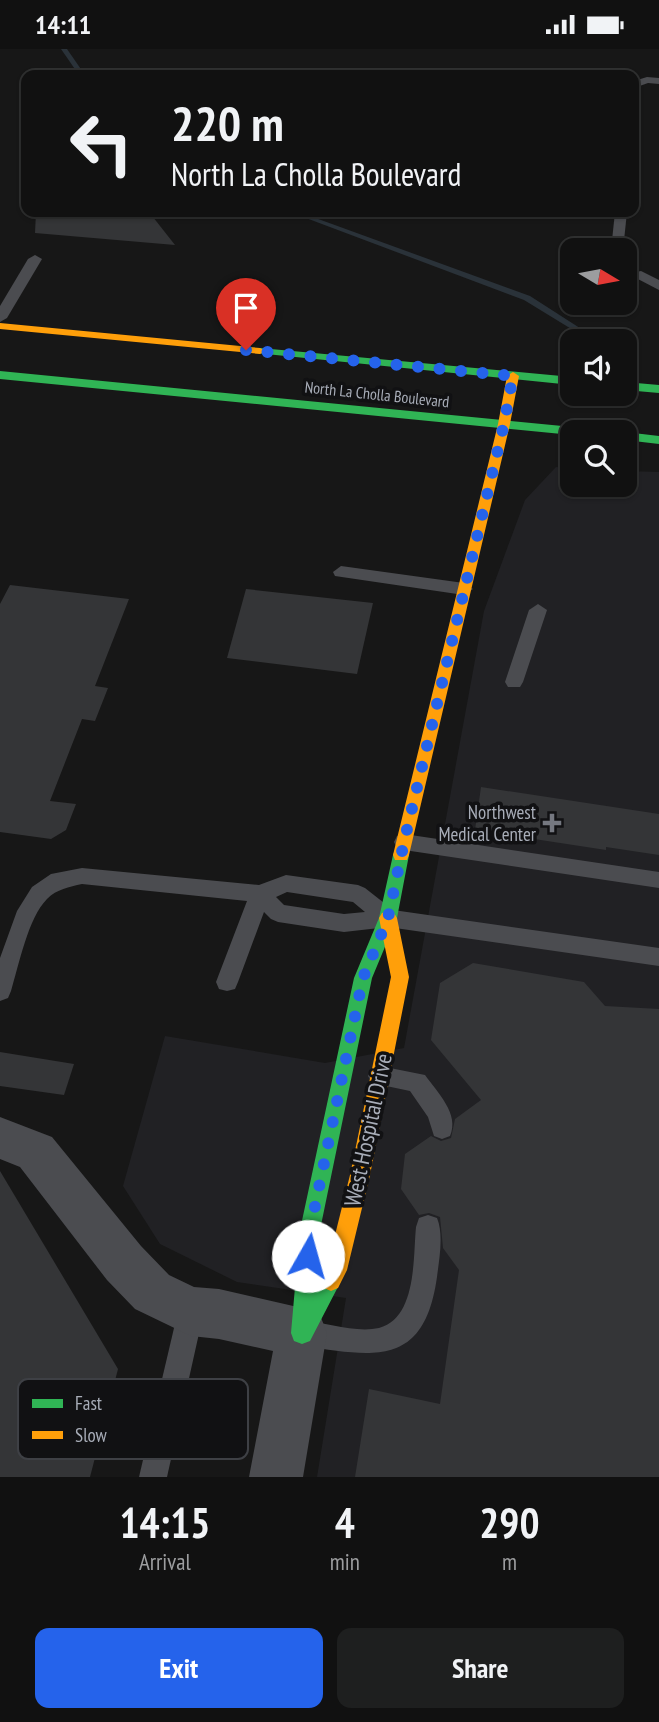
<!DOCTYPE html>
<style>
:root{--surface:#111;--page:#1e1f1f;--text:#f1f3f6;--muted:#9c9d9f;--line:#303131;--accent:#2563eb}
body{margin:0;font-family:"PT Sans Narrow",sans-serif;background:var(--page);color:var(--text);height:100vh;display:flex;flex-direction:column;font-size:26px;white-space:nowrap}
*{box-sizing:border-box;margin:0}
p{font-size:23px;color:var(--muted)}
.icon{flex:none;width:38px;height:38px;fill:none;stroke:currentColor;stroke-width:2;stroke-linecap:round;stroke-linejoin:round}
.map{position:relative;height:1428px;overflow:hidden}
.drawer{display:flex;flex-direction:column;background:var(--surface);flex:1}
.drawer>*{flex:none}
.guide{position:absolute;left:21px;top:21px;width:618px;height:147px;border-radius:14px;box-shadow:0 2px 5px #0004,0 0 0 2px var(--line);background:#111;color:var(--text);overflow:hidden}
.needle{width:46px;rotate:100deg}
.controls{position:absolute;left:560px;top:189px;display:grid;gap:14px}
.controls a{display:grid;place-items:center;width:77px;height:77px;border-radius:14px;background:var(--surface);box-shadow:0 2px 5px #0004,0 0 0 2px var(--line);font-size:35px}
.pin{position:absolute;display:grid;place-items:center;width:60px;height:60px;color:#fff;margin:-72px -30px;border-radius:50% 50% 50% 0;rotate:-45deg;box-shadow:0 0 7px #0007}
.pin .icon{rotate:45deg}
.me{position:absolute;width:77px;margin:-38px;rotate:7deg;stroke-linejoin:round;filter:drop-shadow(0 0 5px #0008)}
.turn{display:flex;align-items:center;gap:24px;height:147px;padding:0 35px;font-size:32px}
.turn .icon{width:91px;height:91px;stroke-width:2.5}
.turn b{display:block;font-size:49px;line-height:60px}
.eta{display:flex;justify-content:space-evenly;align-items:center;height:119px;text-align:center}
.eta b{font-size:42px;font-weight:600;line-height:49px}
.button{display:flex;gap:14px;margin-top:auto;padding:14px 35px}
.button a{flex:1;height:80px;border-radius:14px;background:var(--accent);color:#fff;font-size:28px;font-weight:600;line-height:80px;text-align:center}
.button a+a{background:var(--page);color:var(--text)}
.status{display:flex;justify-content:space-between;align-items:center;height:49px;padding:0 35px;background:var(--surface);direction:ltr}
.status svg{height:19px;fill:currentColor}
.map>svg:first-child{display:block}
.built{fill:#212124}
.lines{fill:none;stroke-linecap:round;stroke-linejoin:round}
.stream{fill:#2a3239;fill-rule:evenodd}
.building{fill:#343537}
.lane{fill:#4b4c50;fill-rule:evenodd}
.street{fill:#4b4c50;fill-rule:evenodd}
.fast{fill:#30b455;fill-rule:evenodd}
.slow{fill:#ff9f0a;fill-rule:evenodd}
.route{stroke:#2563eb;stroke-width:12;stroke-dasharray:0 21.6}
.poi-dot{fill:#757880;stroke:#111113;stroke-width:2.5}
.labels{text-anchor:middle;stroke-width:7;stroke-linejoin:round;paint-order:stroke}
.far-street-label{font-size:16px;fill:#a8adb8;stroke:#111113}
.poi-label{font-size:19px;fill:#a8adb8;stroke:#111113;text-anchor:end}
.near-street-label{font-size:23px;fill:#a8adb8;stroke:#111113}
.key{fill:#111113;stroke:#3e4045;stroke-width:2}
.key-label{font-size:19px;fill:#a8adb8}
</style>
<div class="status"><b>14:11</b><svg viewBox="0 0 49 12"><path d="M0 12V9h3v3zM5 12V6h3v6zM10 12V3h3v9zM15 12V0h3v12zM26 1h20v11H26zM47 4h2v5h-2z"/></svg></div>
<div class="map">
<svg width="659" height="1428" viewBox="0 0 659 1428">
<rect width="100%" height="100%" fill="#171717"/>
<path class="built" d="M556,418L572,419V436H625V422L659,423V1428H317L346,1249L237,1233L160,1195L123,1137L165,987L325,1014L404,999L484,562L525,451Z"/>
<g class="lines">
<g class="stream">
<path d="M61,0H67L85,26H79Z"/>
<path d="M290,163H299L530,247L600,292H591L524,251Z"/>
</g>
</g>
<g class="building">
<path d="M36,163H149L175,196L35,184Z"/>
<path d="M10,536L129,550L95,637L108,639L95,672L82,670L50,752L76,755L66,781L51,790L0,783V555Z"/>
<path d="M246,540L373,554L357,625L227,609Z"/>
<path d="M481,738L659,765V806L606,798V801L475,781Z"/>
<path d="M473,914L584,933L605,957L659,960V1428H355L369,1340L440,1355L459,1221L443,1199L440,1168L429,1164L419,1166L401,1140L405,1105L431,1087L441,1092L451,1089L455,1070L481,1051L431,991L440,934Z"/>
<path d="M0,1003L74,1015L64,1046L0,1037Z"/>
<path d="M0,1122L118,1320L90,1428H0Z"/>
</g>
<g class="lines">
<g class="lane">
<path d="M647,28L659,29V35L648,34L634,39V32Z"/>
<path d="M615,163H627L623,201H611Z"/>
<path d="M35,206L42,210L7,269L0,273V257L28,210Z"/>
<path d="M641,222L659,231V241L636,229V223Z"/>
<path d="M341,517L464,534L473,540L464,546L335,527L333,523Z"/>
<path d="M538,555L547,561L523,633L520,638H508L505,633L529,561Z"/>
<path d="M404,785L659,823V839L404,801L397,799L394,793L397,787Z"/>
<path d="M82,819L259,836L286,826L358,836L365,839L393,861L659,899V917L388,878L344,883L278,873L271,870L264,863L238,933L235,940L227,942L219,940L216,933L247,852L82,835C69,838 57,840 47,850C28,869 19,916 11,942L8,949L0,952V909L17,862L32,838L51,825ZM287,843L353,853L365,863L344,865L284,856L276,848Z"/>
<path d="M380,1017L425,1026C437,1043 460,1065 450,1087L442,1090L434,1087L428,1068L410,1042L372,1034L368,1027L372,1020Z"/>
<path d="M428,1166L437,1169C444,1186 439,1211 437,1228C424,1320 373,1307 303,1297L294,1293L290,1284L294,1275L303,1271C326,1274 356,1284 379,1279C417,1269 413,1208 416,1178L419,1169Z"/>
<path d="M191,1249L200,1253L204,1262L167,1428H139L178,1262L182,1253Z"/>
</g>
<path class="street" d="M0,1068L52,1088L141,1197L169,1226L194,1238L219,1240L302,1259L320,1266L327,1284L303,1428H249L273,1302L219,1290L191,1287L135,1260L107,1231L20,1118L0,1110Z"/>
<g class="fast">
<path d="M260,299L572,328V336L256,304V300Z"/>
<path d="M0,322L583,379L589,383H572V386L0,330Z"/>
<path d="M625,333L659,336V344L625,341Z"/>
<path d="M625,383L659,387V395L625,391Z"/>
<path d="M401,799L407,801L409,806L397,869L372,929L320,1181L316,1238L324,1225L331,1222L338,1225L341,1232L310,1292L302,1295L294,1292L291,1284L300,1181L354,929L379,869L393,806L395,801Z"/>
</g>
<g class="slow">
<path d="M0,274L260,299L266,302L260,305L0,280Z"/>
<path d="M513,323L519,327L510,375L409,806L407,811H395L393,806L498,375L507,327Z"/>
<path d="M388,862L394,864L397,869L409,928L370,1126L347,1221L338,1239L331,1242L324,1239L321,1232L327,1218L350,1126L391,928L379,869L382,864Z"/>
</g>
</g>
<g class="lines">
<path class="route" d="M246,301L513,327L504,375L404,793L388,869L363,929L310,1181L308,1207"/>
</g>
<path class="poi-dot" d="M548.5 763.5h7v7h7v7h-7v7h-7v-7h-7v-7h7z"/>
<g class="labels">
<g class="far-street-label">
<text transform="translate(377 345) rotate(6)" y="6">North La Cholla Boulevard</text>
</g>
<g class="poi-label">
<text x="536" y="770">Northwest<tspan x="536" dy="22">Medical Center</tspan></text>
</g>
<g class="near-street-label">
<text transform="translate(368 1081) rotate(-78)" y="8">West Hospital Drive</text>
</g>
</g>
<rect x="18" y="1330" width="230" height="80" rx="10" class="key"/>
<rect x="32" y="1350" width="31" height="9" fill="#30b455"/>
<rect x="32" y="1382" width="31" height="8" fill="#ff9f0a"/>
<g class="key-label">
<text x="75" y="1361">Fast</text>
<text x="75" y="1393">Slow</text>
</g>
</svg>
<div class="controls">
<a><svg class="needle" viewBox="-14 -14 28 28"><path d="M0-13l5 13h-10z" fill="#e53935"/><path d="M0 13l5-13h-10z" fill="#9c9d9f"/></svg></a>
<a><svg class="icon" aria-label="sound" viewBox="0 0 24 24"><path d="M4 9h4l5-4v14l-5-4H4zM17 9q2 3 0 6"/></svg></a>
<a><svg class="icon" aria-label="search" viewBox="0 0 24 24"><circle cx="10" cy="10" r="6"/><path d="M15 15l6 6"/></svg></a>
</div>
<div class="pin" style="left:246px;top:301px;background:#d93025"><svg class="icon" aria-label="arrive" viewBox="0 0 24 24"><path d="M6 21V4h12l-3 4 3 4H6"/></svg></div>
<svg class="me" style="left:308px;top:1207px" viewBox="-20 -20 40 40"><circle r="19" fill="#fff"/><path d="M0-13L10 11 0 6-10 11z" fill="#2563eb"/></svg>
<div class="guide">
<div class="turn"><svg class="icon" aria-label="left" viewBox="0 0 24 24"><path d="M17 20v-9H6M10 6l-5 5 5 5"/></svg><div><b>220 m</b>North La Cholla Boulevard</div></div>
</div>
</div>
<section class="drawer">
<div class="eta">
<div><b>14:15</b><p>Arrival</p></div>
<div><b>4</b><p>min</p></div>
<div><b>290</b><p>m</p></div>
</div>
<div class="button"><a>Exit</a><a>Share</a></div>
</section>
